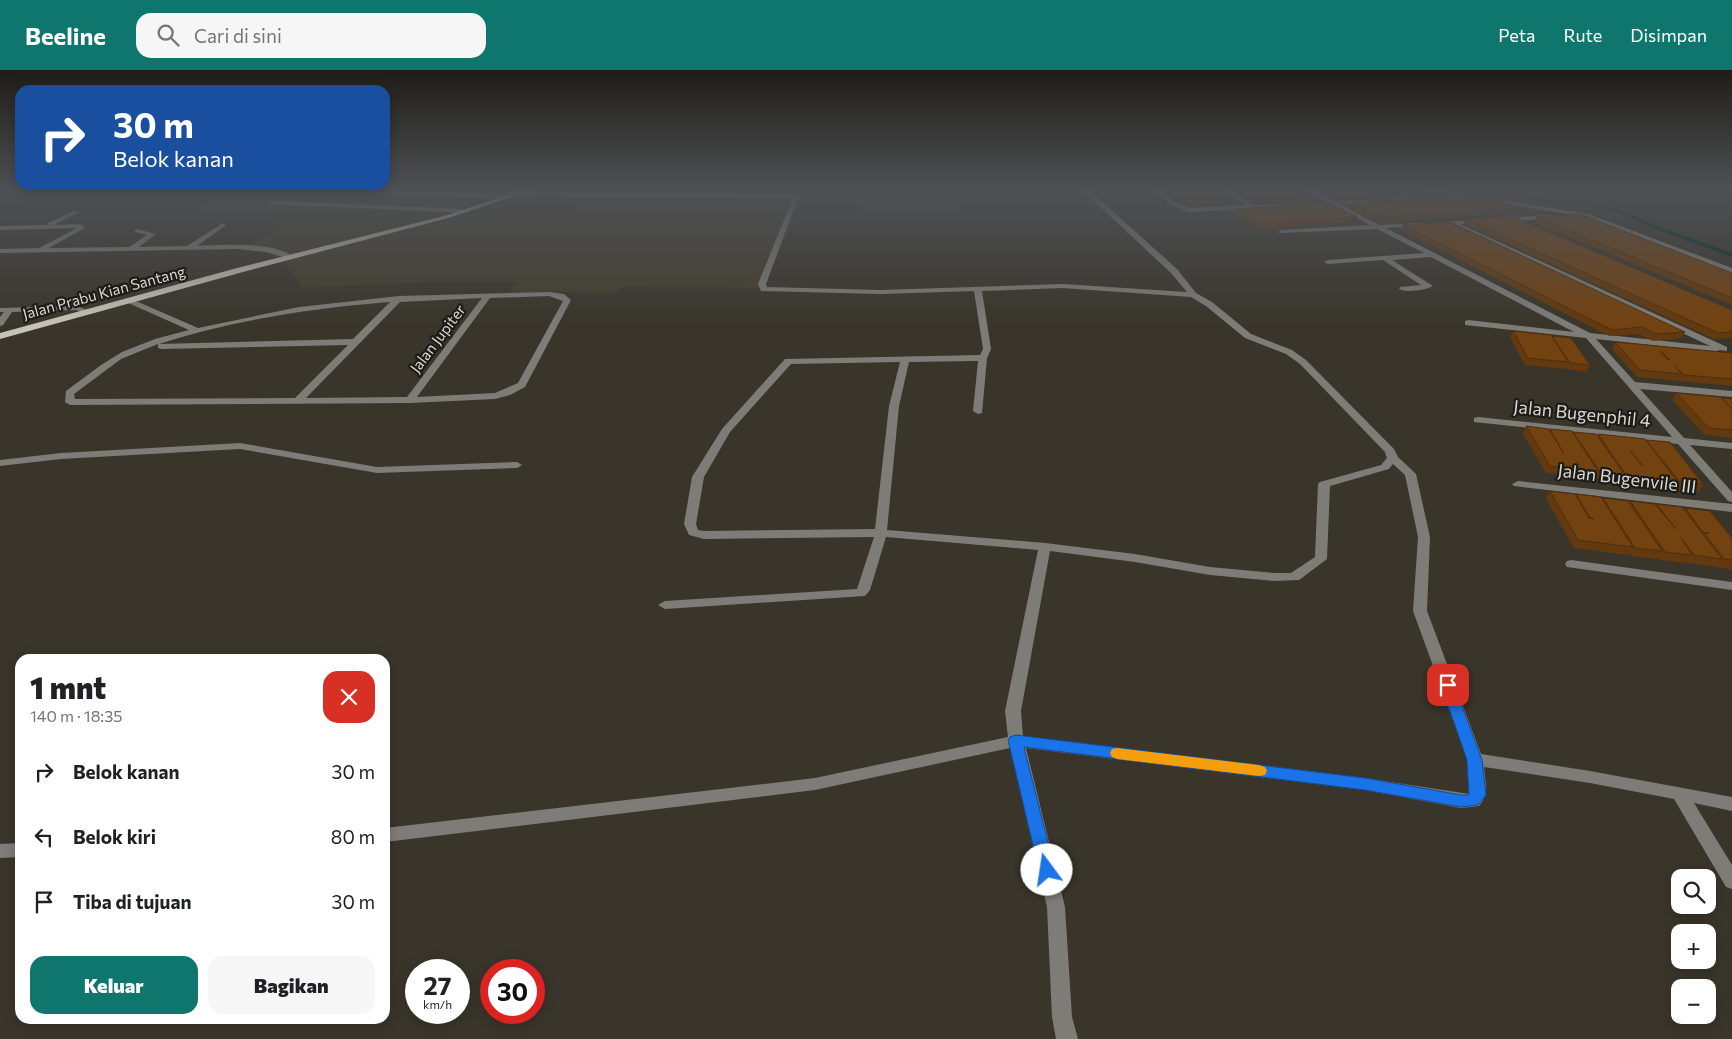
<!DOCTYPE html>
<html lang="id">
<meta charset="utf-8">
<style>
:root{--surface:#fff;--page:#f6f6f6;--text:#202124;--muted:#757577;--accent:#0f766e}
body{margin:0;font-family:Commissioner,sans-serif;background:var(--page);color:var(--text);height:100vh;display:flex;flex-direction:column;font-size:19px;white-space:nowrap}
*{box-sizing:border-box;margin:0}
p{font-size:16px;color:var(--muted)}
.icon{flex:none;width:28px;height:28px;fill:none;stroke:currentColor;stroke-width:2;stroke-linecap:round;stroke-linejoin:round}
.map{position:relative;flex:1;overflow:hidden}
.panel{position:absolute;left:15px;top:584px;width:375px;height:370px;display:flex;flex-direction:column;background:var(--surface);border-radius:15px;box-shadow:0 2px 12px #0003}
.panel>*{flex:none}
.top-card{position:absolute;left:15px;top:15px;width:375px;height:105px;border-radius:15px;box-shadow:0 2px 12px #0003;background:#1a4fa0;color:#fff;overflow:hidden}
.controls{position:absolute;left:1671px;top:799px;display:grid;gap:10px}
.controls a{display:grid;place-items:center;width:45px;height:45px;border-radius:10px;background:var(--surface);box-shadow:0 2px 12px #0003;font-size:25px}
.speed{position:absolute;left:405px;top:889px;display:flex;gap:10px;font-size:25px;font-weight:700;text-align:center}
.speed>*{display:grid;place-content:center;width:65px;height:65px;border-radius:50%;background:var(--surface);box-shadow:0 2px 12px #0003;line-height:1}
.speed small{font-size:12px;font-weight:400}
.speed .limit{border:8px solid #d22;background:#fff;color:#111}
.pin{position:absolute;display:grid;place-items:center;width:42px;height:42px;color:#fff;margin:-21px;border-radius:10px;box-shadow:0 2px 8px #0006}
.me{position:absolute;width:55px;margin:-28px;rotate:346deg;stroke-linejoin:round;filter:drop-shadow(0 0 4px #0008)}
.turn{display:flex;align-items:center;gap:18px;height:105px;padding:0 15px;font-size:22px}
.turn .icon{width:65px;height:65px;stroke-width:2.5}
.turn b{display:block;font-size:35px;line-height:42px}
.round{display:grid;place-items:center;flex:none;width:52px;height:52px;border-radius:15px;background:var(--page)}
.headline{display:flex;align-items:center;justify-content:space-between;height:85px;padding:0 15px}
h1{font-size:30px;font-weight:800;line-height:38px}
.primary-button{display:flex;gap:10px;margin-top:auto;padding:10px 15px}
.primary-button a{flex:1;height:58px;border-radius:15px;background:var(--accent);color:#fff;font-size:20px;font-weight:800;line-height:58px;text-align:center}
.primary-button a+a{background:var(--page);color:var(--text)}
ul{padding:0;list-style:none}
li{display:flex;align-items:center;gap:15px;height:65px;padding:0 15px}
li div{flex:1}
li b{display:block;font-size:19px}
li em{font-style:normal}
header{display:flex;align-items:center;gap:30px;box-sizing:border-box;height:70px;padding:0 25px;background:var(--accent);color:#fff}
header strong{font-size:24px}
nav{display:flex;gap:28px;margin-inline-start:auto;font-size:18px}
.search{width:350px;height:45px;background:var(--page);display:flex;align-items:center;gap:12px;box-sizing:border-box;padding:0 18px;border-radius:15px;color:var(--muted);font-size:19px}
.map>svg:first-child{display:block}
.built{fill:#433d2c}
.lines{fill:none;stroke-linecap:round;stroke-linejoin:round}
.stream{fill:#002b2d;fill-rule:evenodd}
.minor{fill:#7e7c77;fill-rule:evenodd}
.major{fill:#c6c2b7;fill-rule:evenodd}
.wall{fill:#63390f}
.shaded-wall{fill:#502e0c}
.building{fill:#734211;stroke:#502e0c;fill-rule:evenodd}
.route{fill:#1a73e8;stroke:#114b97}
.slow{fill:#f59e0b}
.labels{text-anchor:middle;stroke-width:4.5;stroke-linejoin:round;paint-order:stroke}
.far-street-label{font-size:15px;fill:#dad8d1;stroke:#1e1c18}
.street-label{font-size:18px;fill:#dad8d1;stroke:#1e1c18}
</style>
<header>
<strong>Beeline</strong>
<div class="search"><svg class="icon" aria-label="search" viewBox="0 0 24 24"><circle cx="10" cy="10" r="6"/><path d="M15 15l6 6"/></svg>Cari di sini</div>
<nav><a>Peta</a><a>Rute</a><a>Disimpan</a></nav>
</header>
<div class="map">
<svg width="1732" height="969" viewBox="0 0 1732 969">
<rect width="100%" height="100%" fill="#39352a"/>
<g class="built">
<path d="M29,119H186L171,127L5,130Z"/>
<path d="M569,119H977L980,124L955,125L964,143H862L856,129L802,130L764,218L624,217L614,223L510,222L517,212H425L302,218L278,183L244,177L280,157L273,154L292,141L194,142L217,127L304,124H442L493,128L439,144L505,147L575,146L583,124H561Z"/>
</g>
<g class="lines">
<path class="stream" d="M1497,119H1504L1547,131L1580,130L1618,139L1665,159L1732,183V187L1661,161L1614,141L1580,132L1547,133Z"/>
<g class="minor">
<path d="M1081,119H1088L1177,199L1196,223L1212,232L1251,264L1292,280L1306,290L1394,379L1398,387L1416,404L1430,467L1427,541L1481,684L1590,701L1732,727V741L1694,733L1732,795V819L1726,817L1674,729L1590,713L1484,697C1485,712 1490,723 1479,736L1461,738L1365,720L1026,678L1065,837L1072,947L1078,969H1056L1052,947L1047,837L1010,678L815,720L385,772V758L815,708L1008,667L1005,641L1038,480L886,467L870,520L865,526L665,539L658,535L665,531L857,519L874,467L704,469L689,465L684,454L692,407L722,359L785,289L980,285L983,279L974,221L881,224L761,221L758,214L793,128L567,127L523,124L521,121L567,123L799,125L766,214L767,217L881,220L1063,214L1187,222L1171,203ZM1063,218L1191,227L1206,236L1245,268L1286,284L1300,294L1385,382L1387,388L1381,395L1320,412L1318,414L1315,487L1291,503H1275L1210,497L1135,484L1045,473L887,460L899,336L909,292L978,291L973,341L978,344L982,343L987,288L991,279L982,221ZM900,292L889,336L875,459L704,461L698,460L696,454L704,407L730,362L791,294ZM1393,394L1405,405L1418,467L1413,541L1467,689L1469,724L1365,708L1023,666L1021,641L1050,481L1135,492L1210,505L1275,511L1299,510L1327,489L1330,416L1389,399Z"/>
<path d="M1153,119H1160L1175,133L1190,138L1246,135L1219,119H1227L1254,135L1290,133L1293,135L1290,137L1189,142L1171,135Z"/>
<path d="M1302,119H1310L1333,131L1436,126L1434,129L1340,134L1379,155L1484,150L1485,151L1482,153L1460,154L1727,277V281L1719,280L1715,282L1596,269L1635,312L1732,321V327L1640,319L1684,368L1732,373V379L1690,375L1732,422V432L1728,431L1678,374L1474,352V348L1478,347L1672,367L1586,268L1465,255V251L1468,250L1574,262L1431,187L1392,190L1433,216C1426,220 1406,223 1399,219L1400,217L1421,215L1383,190L1328,194L1324,192L1328,190L1424,183L1377,159L1279,163L1278,162L1281,160L1370,155ZM1451,155H1452L1710,276L1590,263L1386,158Z"/>
<path d="M1418,119H1434L1588,144L1732,198V203L1585,147Z"/>
<path d="M294,122H437L507,125L510,127L507,129L437,126L292,125Z"/>
<path d="M271,131L467,139L470,141L467,143L269,134V132Z"/>
<path d="M74,141L79,142L54,155L80,154L85,158L49,178L129,177L147,165L135,162L134,161L137,159L156,164L139,177L187,176L223,153L225,154V156L197,176C224,175 271,171 294,187L290,189L266,182L237,179L0,183V179L39,178L77,158L0,160V156L47,155L48,153Z"/>
<path d="M1552,145L1555,147L1554,148L1504,152L1501,150L1504,148Z"/>
<path d="M549,222L564,224L571,230L525,317L510,325L495,329L410,333L70,335L65,332L66,321L101,295L122,282L155,269L189,260L126,232V228H129L198,258L299,237L399,226ZM549,226L563,231L518,313L495,323L417,327L490,228ZM482,228L407,327L306,328L400,232ZM390,232L353,269L159,274C233,250 313,238 390,232ZM158,274V278L161,279L348,275L295,328L75,329L74,324L121,289Z"/>
<path d="M77,236L91,242L87,244L76,240L12,242L3,255L0,256V247L4,242H0V238Z"/>
<path d="M240,373L377,397L517,392L522,395L517,398L377,403L240,379L61,389L0,396V390L61,383Z"/>
<path d="M1518,411L1732,434V442L1514,416L1512,414Z"/>
<path d="M1571,490L1732,512V520L1567,497L1565,494L1567,491Z"/>
<path d="M20,773V787L0,788V774Z"/>
</g>
<path class="major" d="M526,119H536L448,148L243,202L0,269V263L237,198L444,146Z"/>
</g>
<g class="wall">
<path d="M1168,119H1211L1225,127L1224,132L1189,134L1168,121Z"/>
<path d="M1236,119H1293L1309,128L1308,133L1263,135Z"/>
<path d="M1322,119H1381L1390,124L1388,129L1345,131Z"/>
<path d="M1351,133L1518,138L1516,143L1379,153L1349,138Z"/>
<path d="M1235,139L1357,147L1355,152L1260,159L1234,144Z"/>
<path d="M1536,147L1732,203V235L1534,152Z"/>
<path d="M1466,149L1732,240V268L1714,269L1464,154Z"/>
<path d="M1403,155L1685,262L1681,268L1653,271L1639,264L1609,266L1401,160Z"/>
<path d="M1513,261L1552,267V266L1590,295L1586,302L1567,299L1566,298L1565,299L1525,295L1510,268Z"/>
<path d="M1615,272L1732,283V316L1680,311L1679,310L1678,311L1637,307L1612,279Z"/>
<path d="M1676,323L1721,329L1722,328L1732,329V368L1705,365L1672,330Z"/>
<path d="M1526,356L1549,360L1550,359L1573,363V362L1597,366L1598,364L1646,371V370L1703,414L1699,422L1674,419L1673,417L1672,418L1622,412L1621,411L1620,412L1596,409L1595,408V409L1546,403L1523,364Z"/>
<path d="M1732,382V389L1729,386Z"/>
<path d="M1550,421L1575,426L1576,424L1602,429L1603,428L1629,433L1630,431L1656,435L1657,434L1684,439L1685,438L1732,468V499L1719,498L1717,496V497L1689,493L1688,492L1687,493L1660,490L1659,487L1657,489L1631,486L1629,484L1628,485L1574,478L1546,429Z"/>
</g>
<path class="shaded-wall" d="M1357,147L1355,152L1344,153L1345,148Z"/>
<g class="building">
<path d="M1174,119H1211L1225,127L1190,129Z"/>
<path d="M1246,119H1293L1309,128L1264,130Z"/>
<path d="M1334,119H1381L1390,124L1347,126Z"/>
<path d="M1483,124L1518,138L1381,147L1351,133Z"/>
<path d="M1328,133L1357,147L1261,154L1235,139Z"/>
<path d="M1580,144L1732,203V228L1536,147Z"/>
<path d="M1512,146L1732,240V262L1718,263L1466,149Z"/>
<path d="M1450,152L1685,262L1656,264L1642,257L1612,260L1403,155Z"/>
<path d="M1513,261L1551,265L1568,292L1528,288Z"/>
<path d="M1552,266L1571,268L1590,295L1570,293Z"/>
<path d="M1615,272L1732,283V309L1684,305L1674,295L1682,304L1640,300ZM1661,281L1670,290H1668L1660,282Z"/>
<path d="M1676,323L1720,327L1732,339V360L1709,358Z"/>
<path d="M1722,328L1732,329V339Z"/>
<path d="M1526,356L1549,359L1564,384L1550,359L1572,361L1598,401L1550,396Z"/>
<path d="M1573,362L1596,364L1625,405L1600,402Z"/>
<path d="M1598,364L1645,369L1677,411L1626,405ZM1630,380L1643,396H1642Z"/>
<path d="M1646,370L1670,372L1703,414L1679,411Z"/>
<path d="M1550,421L1575,424L1589,448L1594,449L1590,448L1576,424L1601,427L1633,477L1578,470Z"/>
<path d="M1603,428L1628,431L1662,481L1635,478Z"/>
<path d="M1630,431L1655,434L1676,459L1657,434L1682,437L1722,489L1694,485L1681,468L1692,485L1665,482Z"/>
<path d="M1685,438L1710,441L1732,468V490L1724,489L1704,463H1709L1703,462Z"/>
</g>
<linearGradient id="sky" x2="0" y2="1"><stop stop-color="#1f1d17"/><stop offset="0.47" stop-color="#4e5155"/><stop offset="1" stop-color="#4e5155" stop-opacity="0"/></linearGradient>
<rect width="1732" height="255" fill="url(#sky)"/>
<path class="route" d="M1448,611L1452,612L1454,615L1482,690L1486,725L1478,735L1461,737L1365,720L1024,677L1055,800L1053,805L1047,807L1041,805L1039,800L1008,670L1010,667L1016,665L1365,708L1461,725H1469L1467,690L1441,615L1443,612Z"/>
<path class="slow" d="M1117,678L1259,695L1265,697L1267,701L1265,705L1259,706L1117,689L1112,687L1110,683L1112,679Z"/>
<g class="labels">
<g class="far-street-label">
<text transform="translate(104 223) rotate(-15)" y="5">Jalan Prabu Kian Santang</text>
<text transform="translate(438 269) rotate(-53)" y="5">Jalan Jupiter</text>
</g>
<g class="street-label">
<text transform="translate(1582 344) rotate(6)" y="6">Jalan Bugenphil 4</text>
<text transform="translate(1627 409) rotate(7)" y="6">Jalan Bugenvile III</text>
</g>
</g>
</svg>
<div class="controls">
<a><svg class="icon" aria-label="search" viewBox="0 0 24 24"><circle cx="10" cy="10" r="6"/><path d="M15 15l6 6"/></svg></a>
<a>+</a>
<a>−</a>
</div>
<div class="speed"><div>27<small>km/h</small></div><div class="limit">30</div></div>
<div class="pin" style="left:1448px;top:615px;background:#d93025"><svg class="icon" aria-label="arrive" viewBox="0 0 24 24"><path d="M6 21V4h12l-3 4 3 4H6"/></svg></div>
<svg class="me" style="left:1047px;top:800px" viewBox="-20 -20 40 40"><circle r="19" fill="#fff"/><path d="M0-13L10 11 0 6-10 11z" fill="#1a73e8"/></svg>
<div class="top-card">
<div class="turn"><svg class="icon" aria-label="right" viewBox="0 0 24 24"><path d="M7 20v-9h11M14 6l5 5-5 5"/></svg><div><b>30 m</b>Belok kanan</div></div>
</div>
<section class="panel">
<div class="headline"><div><h1>1 mnt</h1><p>140 m · 18:35</p></div><a class="round" style="background:#d93025;color:#fff"><svg class="icon" aria-label="close" viewBox="0 0 24 24"><path d="M6 6l12 12M18 6L6 18"/></svg></a></div>
<ul>
<li><svg class="icon" aria-label="right" viewBox="0 0 24 24"><path d="M7 20v-9h11M14 6l5 5-5 5"/></svg><div><b>Belok kanan</b></div><em>30 m</em></li>
<li><svg class="icon" aria-label="left" viewBox="0 0 24 24"><path d="M17 20v-9H6M10 6l-5 5 5 5"/></svg><div><b>Belok kiri</b></div><em>80 m</em></li>
<li><svg class="icon" aria-label="arrive" viewBox="0 0 24 24"><path d="M6 21V4h12l-3 4 3 4H6"/></svg><div><b>Tiba di tujuan</b></div><em>30 m</em></li>
</ul>
<div class="primary-button"><a>Keluar</a><a>Bagikan</a></div>
</section>
</div>
